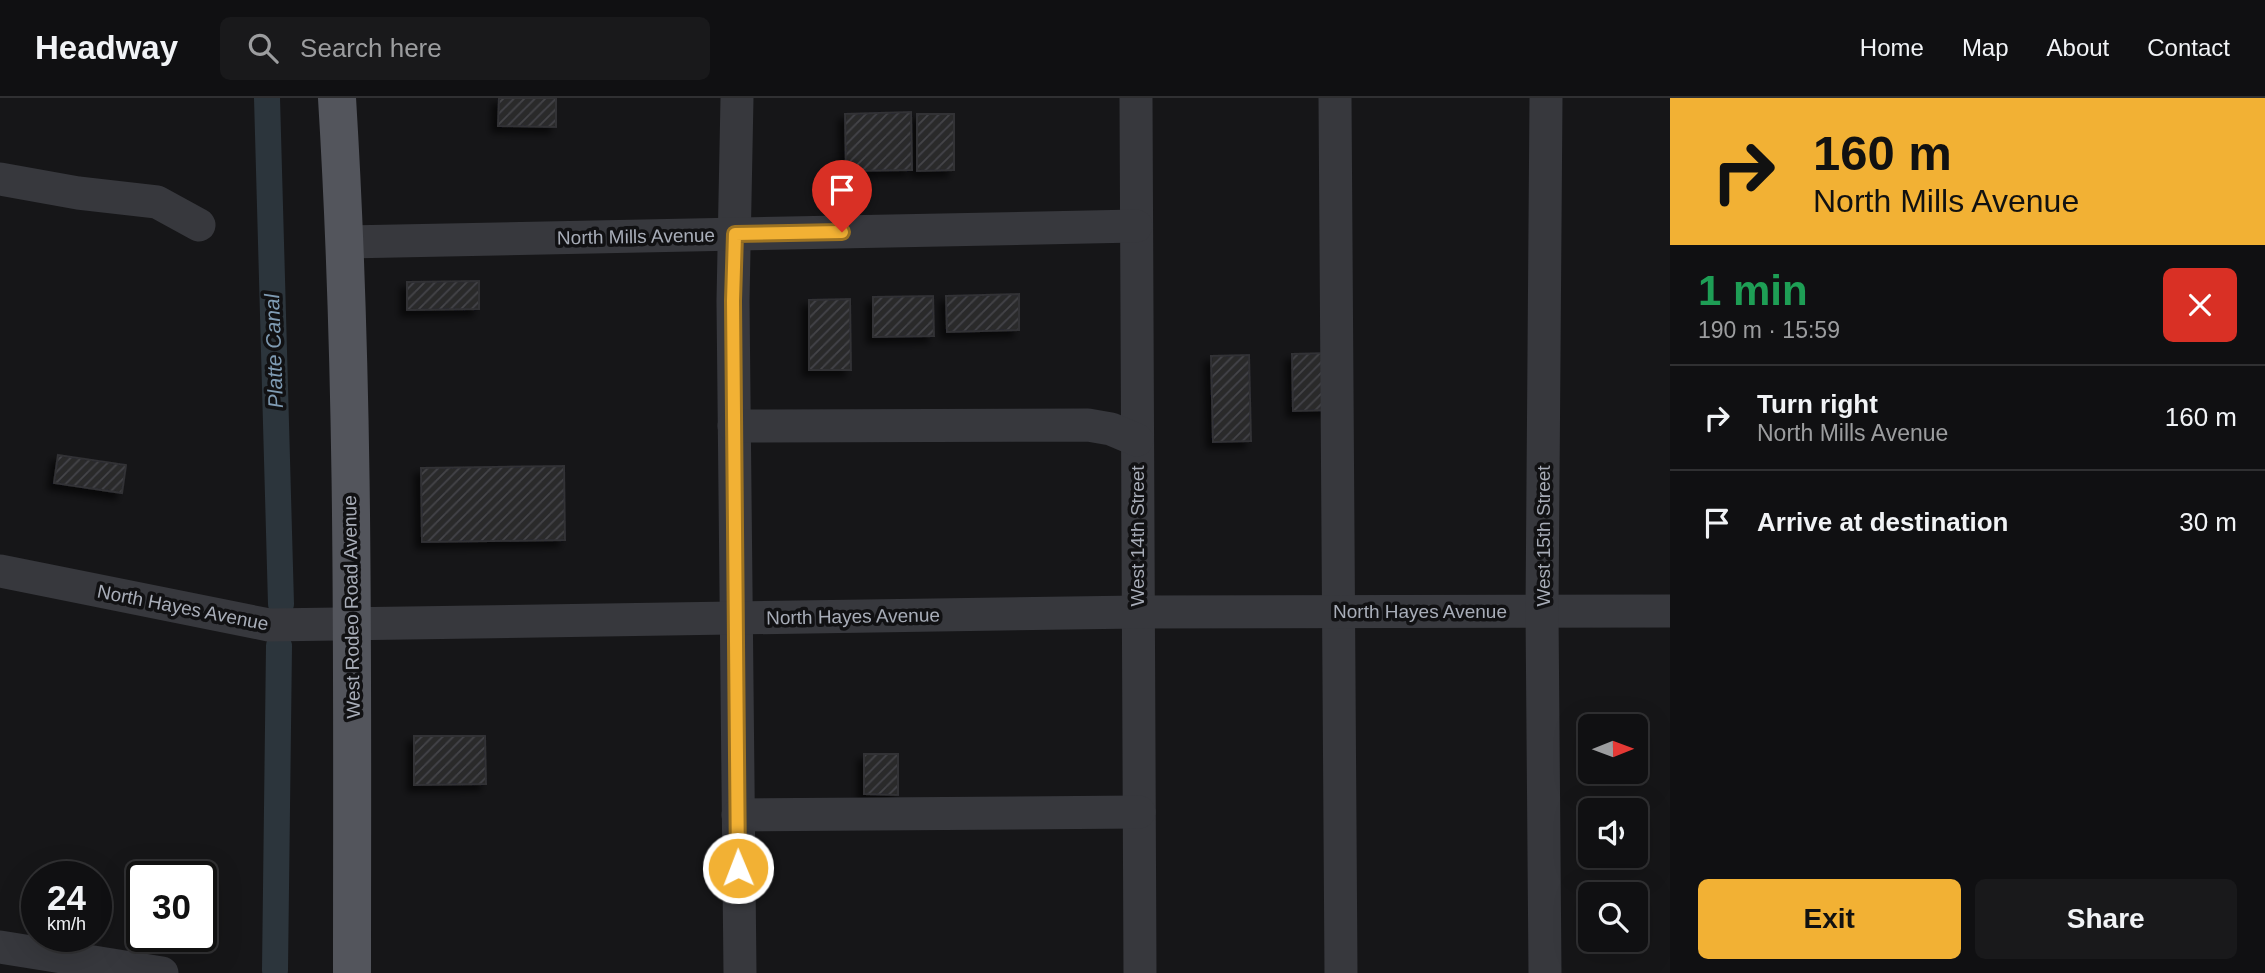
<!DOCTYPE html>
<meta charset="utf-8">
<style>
:root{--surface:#101012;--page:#19191b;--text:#f1f3f6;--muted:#9c9d9f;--line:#303032;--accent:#f2b134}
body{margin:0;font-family:Arial,sans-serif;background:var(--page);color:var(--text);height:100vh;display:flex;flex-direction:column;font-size:26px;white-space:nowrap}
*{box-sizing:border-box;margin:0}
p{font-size:23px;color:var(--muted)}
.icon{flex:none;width:38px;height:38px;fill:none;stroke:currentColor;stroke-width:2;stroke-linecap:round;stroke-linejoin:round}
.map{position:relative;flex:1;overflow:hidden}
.sheet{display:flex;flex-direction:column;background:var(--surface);width:595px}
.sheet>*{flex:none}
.top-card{background:#f2b134;color:#111;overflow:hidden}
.needle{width:46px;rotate:89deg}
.tools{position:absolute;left:1578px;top:616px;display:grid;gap:14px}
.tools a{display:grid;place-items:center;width:70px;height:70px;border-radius:10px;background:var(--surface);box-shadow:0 7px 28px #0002,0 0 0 2px var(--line);font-size:35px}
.speed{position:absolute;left:21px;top:763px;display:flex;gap:14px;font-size:35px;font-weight:700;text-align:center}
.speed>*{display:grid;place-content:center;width:91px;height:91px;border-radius:50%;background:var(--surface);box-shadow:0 7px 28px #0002,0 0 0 2px var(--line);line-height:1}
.speed small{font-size:18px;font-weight:400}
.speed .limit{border:4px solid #111;border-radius:10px;background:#fff;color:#111}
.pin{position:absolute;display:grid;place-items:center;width:60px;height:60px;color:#fff;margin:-72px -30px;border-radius:50% 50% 50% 0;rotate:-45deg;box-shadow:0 0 7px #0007}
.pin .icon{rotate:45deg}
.me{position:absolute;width:77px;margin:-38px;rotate:359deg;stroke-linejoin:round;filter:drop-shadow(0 0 5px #0008)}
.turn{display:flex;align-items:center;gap:24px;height:147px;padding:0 28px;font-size:32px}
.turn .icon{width:91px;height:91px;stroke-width:2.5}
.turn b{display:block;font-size:49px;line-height:60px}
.round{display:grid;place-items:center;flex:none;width:74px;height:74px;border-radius:10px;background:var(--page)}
.head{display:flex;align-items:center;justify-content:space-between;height:119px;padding:0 28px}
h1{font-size:42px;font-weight:600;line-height:52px;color:#1e9e55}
.cta{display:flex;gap:14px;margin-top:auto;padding:14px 28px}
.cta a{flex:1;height:80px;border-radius:10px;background:var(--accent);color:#111;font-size:28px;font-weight:600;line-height:80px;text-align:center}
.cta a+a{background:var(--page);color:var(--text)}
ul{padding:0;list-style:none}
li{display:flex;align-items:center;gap:21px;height:105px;padding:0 28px;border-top:2px solid var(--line)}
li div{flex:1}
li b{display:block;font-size:26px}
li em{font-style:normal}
header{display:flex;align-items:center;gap:42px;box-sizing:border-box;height:98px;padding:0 35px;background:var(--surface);border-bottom:2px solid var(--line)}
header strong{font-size:33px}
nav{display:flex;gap:38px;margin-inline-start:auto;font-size:24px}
.search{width:490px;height:63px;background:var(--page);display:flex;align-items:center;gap:18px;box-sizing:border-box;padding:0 24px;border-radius:10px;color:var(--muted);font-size:26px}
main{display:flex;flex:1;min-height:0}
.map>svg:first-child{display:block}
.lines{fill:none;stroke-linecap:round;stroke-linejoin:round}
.canal{stroke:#2c353c;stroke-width:26}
.building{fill:url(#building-hatch);stroke:#303034;stroke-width:2;filter:url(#shadow)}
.minor{stroke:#37383d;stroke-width:33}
.major{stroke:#53555c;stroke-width:38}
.route-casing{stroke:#9d7322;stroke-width:18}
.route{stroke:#f2b134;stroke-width:12}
.labels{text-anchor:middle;stroke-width:7;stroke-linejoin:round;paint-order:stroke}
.street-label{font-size:19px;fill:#a8adb8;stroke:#111113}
.water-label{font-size:21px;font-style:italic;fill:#7f9bb3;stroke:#111113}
</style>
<header>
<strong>Headway</strong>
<div class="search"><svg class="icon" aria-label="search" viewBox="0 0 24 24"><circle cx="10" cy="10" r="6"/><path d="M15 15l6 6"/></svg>Search here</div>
<nav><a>Home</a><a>Map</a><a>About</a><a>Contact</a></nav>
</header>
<main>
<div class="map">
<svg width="1670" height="875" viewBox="0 0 1670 875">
<defs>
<pattern id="building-hatch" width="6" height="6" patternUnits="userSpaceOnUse" patternTransform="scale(1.75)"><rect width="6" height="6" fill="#29292c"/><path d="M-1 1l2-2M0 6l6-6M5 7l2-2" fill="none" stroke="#454548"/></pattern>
<filter id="shadow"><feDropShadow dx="-6" dy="6" stdDeviation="3.5" flood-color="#0009"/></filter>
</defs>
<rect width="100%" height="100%" fill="#161618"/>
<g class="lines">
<g class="canal">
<path d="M267,0L281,506"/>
<path d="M275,872L279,548"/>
</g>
</g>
<g class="building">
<path d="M499,0H556V29L498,28Z"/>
<path d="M911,14L912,72L846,73L845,16Z"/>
<path d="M917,16H954V72L917,73Z"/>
<path d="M479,183V211L407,212V184Z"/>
<path d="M1019,196V232L947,234L946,198Z"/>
<path d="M933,198L934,238L873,239V199Z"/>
<path d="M850,201L851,272H809V202Z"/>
<path d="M1330,255L1331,312L1293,313L1292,256Z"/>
<path d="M1249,257L1251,343L1213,344L1211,258Z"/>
<path d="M58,357L126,367L122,395L54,385Z"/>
<path d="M564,368L565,442L422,444L421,370Z"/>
<path d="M414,638H485L486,686L414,687Z"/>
<path d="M864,656H898V697L864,696Z"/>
</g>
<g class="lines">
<g class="minor">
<path d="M737,0L733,203L740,875"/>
<path d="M1136,0L1140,875"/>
<path d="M1335,0L1341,875"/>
<path d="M0,81L78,95L157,104L199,127"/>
<path d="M346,144L1136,128"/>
<path d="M734,328L1088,327L1111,331L1137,342"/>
<path d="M0,473L269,527L1138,514L1670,513"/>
<path d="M738,717L1139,714"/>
<path d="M0,849L162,875"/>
<path d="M1545,875L1542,513L1546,0"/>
</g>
<path class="major" d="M337,0C355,291 352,583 352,875"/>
</g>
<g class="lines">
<g class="route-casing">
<path id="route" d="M738,770L733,203L735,136L842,134"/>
</g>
<use href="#route" class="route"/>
</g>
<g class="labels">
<g class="street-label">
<text transform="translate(636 138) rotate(-1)" y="7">North Mills Avenue</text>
<text transform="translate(1137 438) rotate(-90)" y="7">West 14th Street</text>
<text transform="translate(1543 438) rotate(-90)" y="7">West 15th Street</text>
<text transform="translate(183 509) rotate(11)" y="7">North Hayes Avenue</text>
<text transform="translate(351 509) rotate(-91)" y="7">West Rodeo Road Avenue</text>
<text x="1420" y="520">North Hayes Avenue</text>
<text transform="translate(853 518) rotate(-1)" y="7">North Hayes Avenue</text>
</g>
<g class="water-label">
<text transform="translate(274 253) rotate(-92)" y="7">Platte Canal</text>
</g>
</g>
</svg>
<div class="tools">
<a><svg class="needle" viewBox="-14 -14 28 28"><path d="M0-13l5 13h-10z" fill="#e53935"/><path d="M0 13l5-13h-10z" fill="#9c9d9f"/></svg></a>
<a><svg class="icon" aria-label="sound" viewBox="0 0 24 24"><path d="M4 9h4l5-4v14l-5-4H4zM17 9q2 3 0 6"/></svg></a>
<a><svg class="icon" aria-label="search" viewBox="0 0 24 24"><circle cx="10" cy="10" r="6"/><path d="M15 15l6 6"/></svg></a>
</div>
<div class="speed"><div>24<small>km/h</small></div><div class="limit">30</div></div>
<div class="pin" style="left:842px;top:134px;background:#d93025"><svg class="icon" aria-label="arrive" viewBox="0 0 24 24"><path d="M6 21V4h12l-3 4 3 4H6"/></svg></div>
<svg class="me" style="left:738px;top:770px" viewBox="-20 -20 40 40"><circle r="17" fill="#f2b134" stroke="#fff" stroke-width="3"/><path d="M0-11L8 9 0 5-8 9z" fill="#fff"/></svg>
</div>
<section class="sheet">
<div class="top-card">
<div class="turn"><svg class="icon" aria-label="right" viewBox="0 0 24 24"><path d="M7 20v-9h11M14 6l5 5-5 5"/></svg><div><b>160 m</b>North Mills Avenue</div></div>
</div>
<div class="head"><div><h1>1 min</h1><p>190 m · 15:59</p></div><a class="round" style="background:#d93025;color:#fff"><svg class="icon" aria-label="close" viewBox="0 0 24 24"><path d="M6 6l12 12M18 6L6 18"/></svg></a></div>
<ul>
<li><svg class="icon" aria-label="right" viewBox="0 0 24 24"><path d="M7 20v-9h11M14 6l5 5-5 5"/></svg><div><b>Turn right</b><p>North Mills Avenue</p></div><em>160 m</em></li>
<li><svg class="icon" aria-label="arrive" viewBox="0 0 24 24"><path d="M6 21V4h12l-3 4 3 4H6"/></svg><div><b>Arrive at destination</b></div><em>30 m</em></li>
</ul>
<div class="cta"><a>Exit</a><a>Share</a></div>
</section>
</main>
